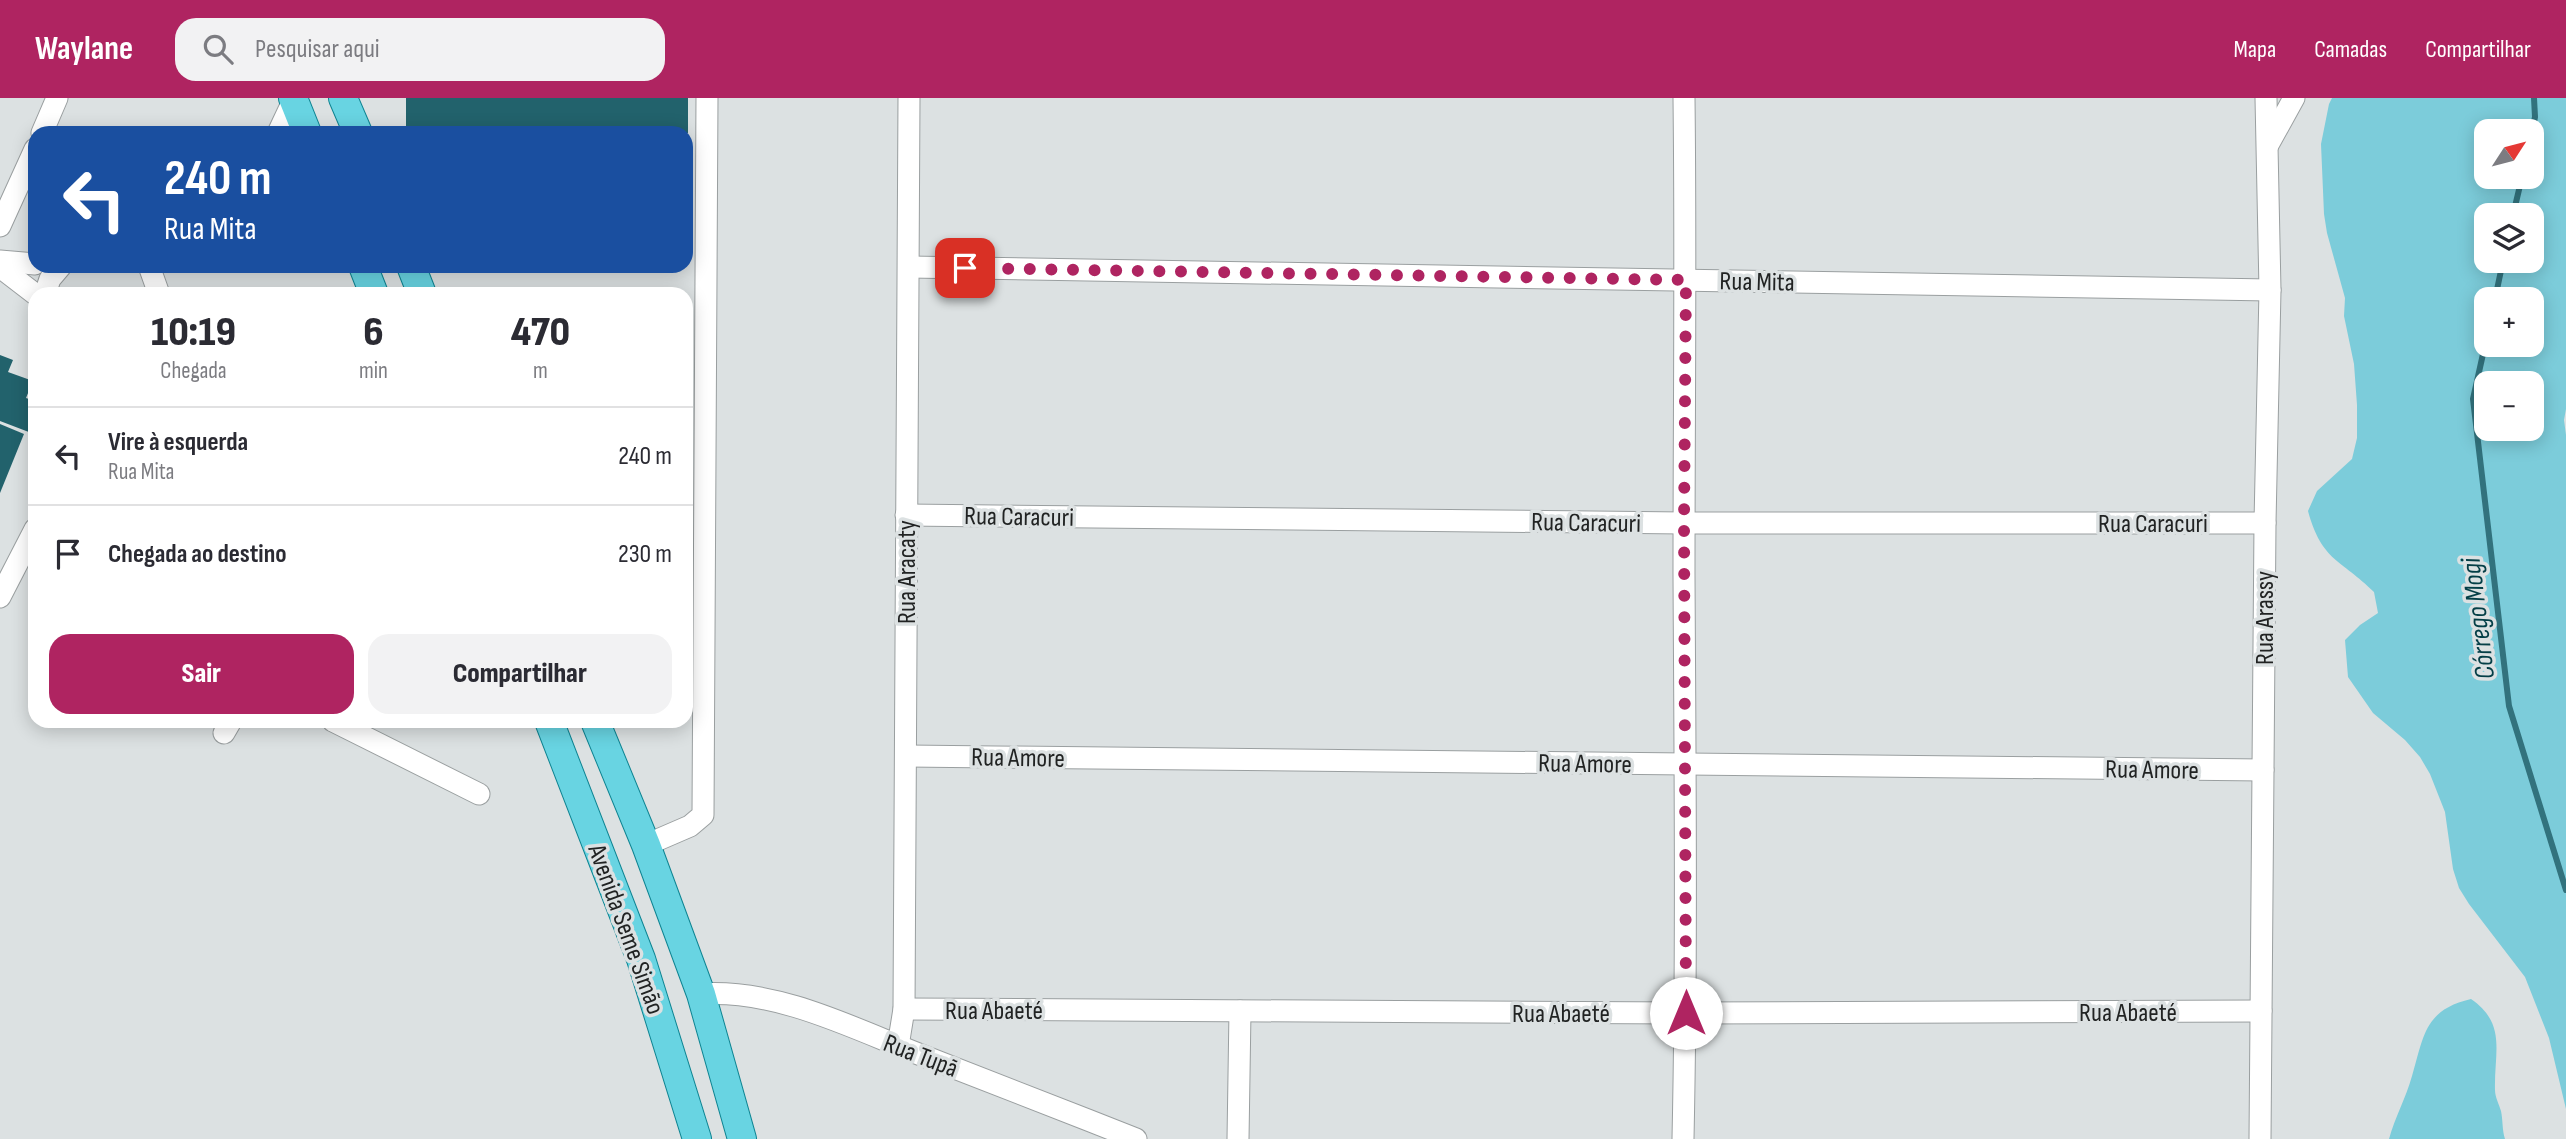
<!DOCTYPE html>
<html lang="pt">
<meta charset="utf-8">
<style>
:root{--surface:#fff;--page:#f2f2f3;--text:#2b2b33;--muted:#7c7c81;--line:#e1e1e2;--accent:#af2461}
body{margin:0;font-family:"Sofia Sans Condensed",sans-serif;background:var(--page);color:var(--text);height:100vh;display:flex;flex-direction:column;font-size:26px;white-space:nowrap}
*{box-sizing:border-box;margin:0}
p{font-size:23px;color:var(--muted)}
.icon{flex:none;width:38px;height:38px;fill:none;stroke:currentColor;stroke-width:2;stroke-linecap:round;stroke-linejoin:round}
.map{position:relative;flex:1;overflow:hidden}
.panel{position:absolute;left:28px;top:189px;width:665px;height:441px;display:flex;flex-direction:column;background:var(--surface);border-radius:21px;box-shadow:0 4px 18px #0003}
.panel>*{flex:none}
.hud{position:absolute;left:28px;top:28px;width:665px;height:147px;border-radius:21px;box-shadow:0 4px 18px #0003;background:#1a4fa0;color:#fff;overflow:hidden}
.needle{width:46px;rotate:54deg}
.fabs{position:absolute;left:2474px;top:21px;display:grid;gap:14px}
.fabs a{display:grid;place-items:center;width:70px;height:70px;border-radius:14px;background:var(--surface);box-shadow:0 4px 18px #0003;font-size:35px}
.pin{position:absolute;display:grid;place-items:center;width:60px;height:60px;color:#fff;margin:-30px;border-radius:14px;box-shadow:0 4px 10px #0006}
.me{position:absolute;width:77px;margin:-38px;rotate:0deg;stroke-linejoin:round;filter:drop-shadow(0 0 5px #0008)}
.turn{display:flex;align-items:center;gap:24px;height:147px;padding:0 21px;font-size:32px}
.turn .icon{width:91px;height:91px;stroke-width:2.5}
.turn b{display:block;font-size:49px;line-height:60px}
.eta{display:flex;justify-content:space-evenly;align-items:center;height:119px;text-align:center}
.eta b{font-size:42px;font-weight:800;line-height:49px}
.primary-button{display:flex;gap:14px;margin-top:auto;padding:14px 21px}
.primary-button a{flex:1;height:80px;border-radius:21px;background:var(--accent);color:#fff;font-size:28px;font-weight:800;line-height:80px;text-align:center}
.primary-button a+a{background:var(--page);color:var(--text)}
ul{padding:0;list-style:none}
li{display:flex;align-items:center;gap:21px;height:98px;padding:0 21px;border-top:2px solid var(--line)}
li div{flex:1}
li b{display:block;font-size:26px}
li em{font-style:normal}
header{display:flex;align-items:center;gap:42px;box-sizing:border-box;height:98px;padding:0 35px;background:var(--accent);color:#fff}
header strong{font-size:33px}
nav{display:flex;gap:38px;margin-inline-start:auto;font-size:24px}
.search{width:490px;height:63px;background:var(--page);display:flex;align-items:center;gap:18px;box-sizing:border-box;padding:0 24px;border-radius:21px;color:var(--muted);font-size:26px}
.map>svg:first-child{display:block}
.green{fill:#7cccda;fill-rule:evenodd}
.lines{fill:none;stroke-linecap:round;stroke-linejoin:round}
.stream{stroke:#32727d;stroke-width:6}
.building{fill:#22626c}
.minor-casing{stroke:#9a9fa0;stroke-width:23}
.major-casing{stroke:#0e8492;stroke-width:30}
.minor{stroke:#fff;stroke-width:21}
.major{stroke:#68d4e2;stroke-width:28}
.route{stroke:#af2461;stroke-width:12;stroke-dasharray:0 21.6}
.labels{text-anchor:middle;stroke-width:7;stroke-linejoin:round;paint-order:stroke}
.street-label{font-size:26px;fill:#212323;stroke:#dce1e2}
.water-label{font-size:28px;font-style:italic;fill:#053f47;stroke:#dce1e2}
</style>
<header>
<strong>Waylane</strong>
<div class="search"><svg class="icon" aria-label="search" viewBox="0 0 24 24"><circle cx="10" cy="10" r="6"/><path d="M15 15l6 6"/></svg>Pesquisar aqui</div>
<nav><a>Mapa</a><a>Camadas</a><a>Compartilhar</a></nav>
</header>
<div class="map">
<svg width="2566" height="1041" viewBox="0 0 2566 1041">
<rect width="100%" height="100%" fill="#dce1e2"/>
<g class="green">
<path d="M2332,0H2566V311L2564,322L2566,337V1011L2549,940L2525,879L2469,806L2459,790L2453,771L2445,714L2430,676L2420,659L2405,642L2373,615L2348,579L2345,542L2360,527L2378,515L2374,494C2341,461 2322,464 2308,413L2317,393L2352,361L2357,340V307L2354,266L2344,218L2345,200L2327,135L2324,116L2321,46L2329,6ZM2487,33H2532V79H2487ZM2487,117H2532V163H2487ZM2487,201H2532V247H2487ZM2487,285H2532V331H2487Z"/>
<path d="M2471,901C2507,926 2494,954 2495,992C2495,999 2499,1006 2501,1013C2503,1022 2502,1032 2505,1041H2389C2395,1019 2406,1000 2412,978C2424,938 2424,912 2471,901Z"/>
</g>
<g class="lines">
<g class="stream">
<path d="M2532,33L2535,19L2534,0"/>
<path d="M2513,117L2522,79"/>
<path d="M2495,201L2503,163"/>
<path d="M2487,238L2473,301L2509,608L2566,792"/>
</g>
</g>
<g class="building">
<rect x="406" y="0" width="282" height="35"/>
<path d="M0,257L13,262L8,274L33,283L26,300L35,303L34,336L0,323Z"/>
<path d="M0,326L24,336L0,395Z"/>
</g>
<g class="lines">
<g class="minor-casing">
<g id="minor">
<path d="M42,35L57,0"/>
<path d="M278,35L294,1"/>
<path d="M2268,47L2294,0"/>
<path d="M0,128L35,51"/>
<path d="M0,163L35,166"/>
<path d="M149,168L159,196"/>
<path d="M0,169L35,196"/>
<path d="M909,169L2270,192"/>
<path d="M45,196L50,181L61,168"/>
<path d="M906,417L1684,425H2265"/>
<path d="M0,499L35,431"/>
<path d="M333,623L479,696"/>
<path d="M224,635L231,623"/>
<path d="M907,658L2263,672"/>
<path d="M646,747L690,728L703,717L707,0"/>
<path d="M701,896C775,891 849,928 916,955C990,984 1063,1012 1136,1041"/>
<path d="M904,911L1686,915L2261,913"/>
<path d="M898,948L904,911L909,0"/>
<path d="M1238,1041L1240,913"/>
<path d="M1683,1041C1687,853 1685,664 1684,476C1684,317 1686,159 1684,0"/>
<path d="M2260,1041L2265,425L2270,192L2266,0"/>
</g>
</g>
<g class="major-casing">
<g id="major">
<path d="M293,0L307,35"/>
<path d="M343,0L358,35"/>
<path d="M363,168L374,196"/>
<path d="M411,168L422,196"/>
<path d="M549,623L641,861L697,1041"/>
<path d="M595,623L646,747L701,896L742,1041"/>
</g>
</g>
<use href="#minor" class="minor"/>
<use href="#major" class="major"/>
</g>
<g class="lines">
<path class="route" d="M965,170L1686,182L1684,425L1686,915"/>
</g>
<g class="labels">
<g class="street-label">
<text transform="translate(1757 183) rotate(1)" y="9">Rua Mita</text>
<text transform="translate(1019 418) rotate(1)" y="9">Rua Caracuri</text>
<text transform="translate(1586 424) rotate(1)" y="9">Rua Caracuri</text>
<text x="2153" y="434">Rua Caracuri</text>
<text transform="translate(906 474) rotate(-90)" y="9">Rua Aracaty</text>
<text transform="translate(2264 520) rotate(-90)" y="9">Rua Arassy</text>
<text transform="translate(1018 659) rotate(1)" y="9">Rua Amore</text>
<text transform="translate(1585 665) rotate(1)" y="9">Rua Amore</text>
<text transform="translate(2152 671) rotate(1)" y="9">Rua Amore</text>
<text transform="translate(627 831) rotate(70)" y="9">Avenida Seme Simão</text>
<text x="994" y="921">Rua Abaeté</text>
<text x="2128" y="923">Rua Abaeté</text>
<text x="1561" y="924">Rua Abaeté</text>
<text transform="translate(921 957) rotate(21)" y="9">Rua Tupã</text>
</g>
<g class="water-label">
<text transform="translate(2477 521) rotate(-97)" y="10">Córrego Mogi</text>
</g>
</g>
</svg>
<div class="fabs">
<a><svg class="needle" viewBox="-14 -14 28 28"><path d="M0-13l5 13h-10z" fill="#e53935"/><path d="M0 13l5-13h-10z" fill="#7c7c81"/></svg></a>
<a><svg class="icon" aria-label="layers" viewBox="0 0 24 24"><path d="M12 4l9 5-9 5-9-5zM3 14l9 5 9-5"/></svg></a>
<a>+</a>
<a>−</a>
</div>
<div class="pin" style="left:965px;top:170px;background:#d93025"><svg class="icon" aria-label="arrive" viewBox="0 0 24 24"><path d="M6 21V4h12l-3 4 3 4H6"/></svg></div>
<svg class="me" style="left:1686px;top:915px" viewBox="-20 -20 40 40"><circle r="19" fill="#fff"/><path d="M0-13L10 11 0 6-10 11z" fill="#af2461"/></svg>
<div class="hud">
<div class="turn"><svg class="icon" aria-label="left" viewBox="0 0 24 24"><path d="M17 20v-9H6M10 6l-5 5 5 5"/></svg><div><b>240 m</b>Rua Mita</div></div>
</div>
<section class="panel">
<div class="eta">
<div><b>10:19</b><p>Chegada</p></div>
<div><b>6</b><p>min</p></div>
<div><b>470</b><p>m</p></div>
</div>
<ul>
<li><svg class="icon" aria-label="left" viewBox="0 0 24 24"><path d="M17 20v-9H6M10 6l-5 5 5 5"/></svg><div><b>Vire à esquerda</b><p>Rua Mita</p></div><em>240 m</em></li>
<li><svg class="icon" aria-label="arrive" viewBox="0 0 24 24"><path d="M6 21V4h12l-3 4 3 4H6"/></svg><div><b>Chegada ao destino</b></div><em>230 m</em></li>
</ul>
<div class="primary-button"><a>Sair</a><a>Compartilhar</a></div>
</section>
</div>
